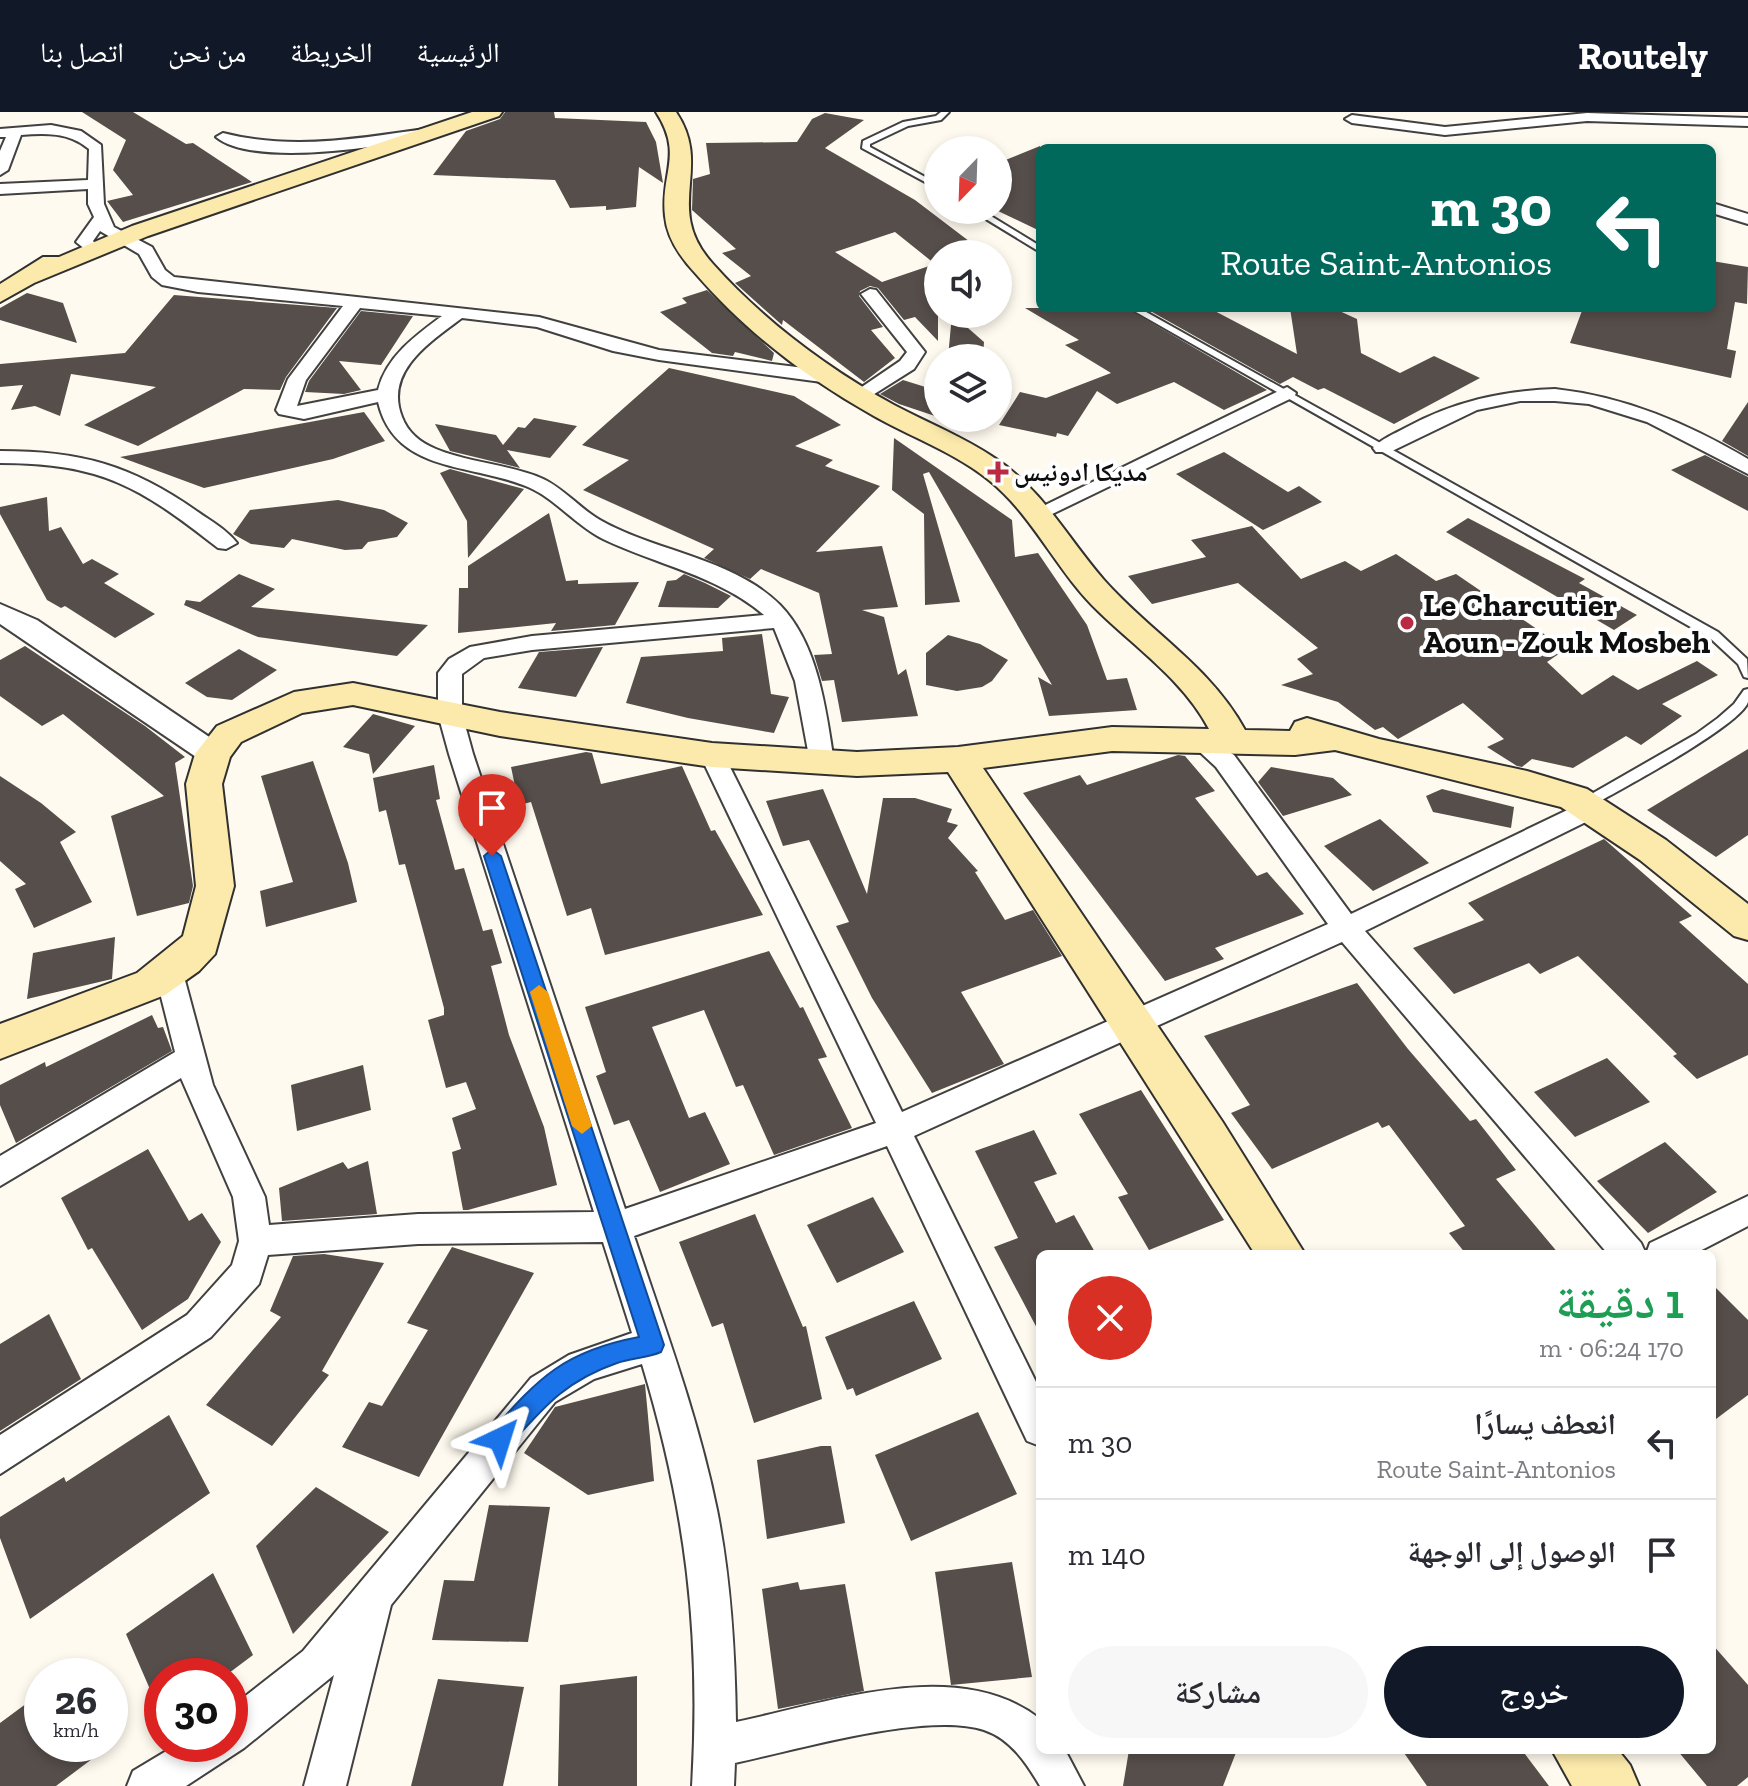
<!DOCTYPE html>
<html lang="ar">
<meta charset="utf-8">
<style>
:root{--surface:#fff;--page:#f7f7f7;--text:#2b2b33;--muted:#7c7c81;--line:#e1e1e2;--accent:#111827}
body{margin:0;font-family:"Zilla Slab","Noto Naskh Arabic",serif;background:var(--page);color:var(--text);direction:rtl;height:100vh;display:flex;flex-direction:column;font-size:30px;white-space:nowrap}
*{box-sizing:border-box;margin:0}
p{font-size:26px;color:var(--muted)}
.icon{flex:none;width:44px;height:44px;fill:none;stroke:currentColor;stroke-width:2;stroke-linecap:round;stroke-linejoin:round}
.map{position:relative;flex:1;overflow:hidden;direction:ltr}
.side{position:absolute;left:1036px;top:1138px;width:680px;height:504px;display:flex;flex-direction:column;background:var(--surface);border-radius:12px;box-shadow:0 4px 12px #0003;direction:rtl}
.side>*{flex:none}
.banner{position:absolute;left:1036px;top:32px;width:680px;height:168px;border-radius:12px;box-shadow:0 4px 12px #0003;direction:rtl;background:#00695c;color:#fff;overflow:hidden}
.needle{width:52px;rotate:203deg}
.controls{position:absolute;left:924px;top:24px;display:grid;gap:16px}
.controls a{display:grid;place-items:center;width:88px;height:88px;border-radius:50%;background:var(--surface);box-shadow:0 4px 12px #0003;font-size:40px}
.speed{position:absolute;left:24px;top:1546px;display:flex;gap:16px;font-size:40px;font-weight:700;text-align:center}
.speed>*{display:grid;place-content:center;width:104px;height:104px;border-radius:50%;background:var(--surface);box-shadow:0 4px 12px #0003;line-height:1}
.speed small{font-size:20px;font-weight:400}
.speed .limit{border:12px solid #d22;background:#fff;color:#111}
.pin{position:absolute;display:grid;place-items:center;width:68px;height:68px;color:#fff;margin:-82px -34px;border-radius:50% 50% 50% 0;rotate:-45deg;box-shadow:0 0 8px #0007}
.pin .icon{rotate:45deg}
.me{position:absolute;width:88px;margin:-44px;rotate:41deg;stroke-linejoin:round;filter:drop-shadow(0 0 6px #0008)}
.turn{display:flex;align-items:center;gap:28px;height:168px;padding:0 32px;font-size:36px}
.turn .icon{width:104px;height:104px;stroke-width:2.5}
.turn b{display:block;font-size:56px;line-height:68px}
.round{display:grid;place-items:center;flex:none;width:84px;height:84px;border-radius:42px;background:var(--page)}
.headline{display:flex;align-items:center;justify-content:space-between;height:136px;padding:0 32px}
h1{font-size:48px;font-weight:600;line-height:60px;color:#1e9e55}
.button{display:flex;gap:16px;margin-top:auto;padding:16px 32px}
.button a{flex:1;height:92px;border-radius:48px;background:var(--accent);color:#fff;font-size:32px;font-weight:600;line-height:92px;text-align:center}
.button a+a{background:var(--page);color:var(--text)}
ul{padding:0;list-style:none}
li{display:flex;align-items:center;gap:24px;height:112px;padding:0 32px;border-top:2px solid var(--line)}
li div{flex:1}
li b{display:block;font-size:30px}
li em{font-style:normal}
header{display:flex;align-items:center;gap:48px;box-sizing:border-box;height:112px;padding:0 40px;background:var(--accent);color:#fff}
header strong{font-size:38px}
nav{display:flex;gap:44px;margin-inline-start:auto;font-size:28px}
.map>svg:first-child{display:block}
.building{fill:#564e4a;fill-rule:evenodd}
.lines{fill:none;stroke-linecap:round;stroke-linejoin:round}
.service-casing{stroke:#414141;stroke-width:4}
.minor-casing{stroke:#414141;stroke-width:4}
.tertiary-casing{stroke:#414141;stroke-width:4}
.secondary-casing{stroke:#303030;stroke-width:4}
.service{fill:#fff;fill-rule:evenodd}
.minor{fill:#fff;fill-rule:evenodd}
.tertiary{fill:#fff;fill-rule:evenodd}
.secondary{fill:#fceaac;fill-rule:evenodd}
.route{fill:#1a73e8;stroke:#114b97;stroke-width:2}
.slow{fill:#f59e0b}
.poi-dot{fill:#ba2a42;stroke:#fff;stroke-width:3}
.labels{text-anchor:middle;stroke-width:8;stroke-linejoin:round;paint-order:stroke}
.far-poi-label{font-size:26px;font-weight:bold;fill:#0e0e0e;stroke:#fff;text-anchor:start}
.poi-label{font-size:32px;font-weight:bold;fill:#0e0e0e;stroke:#fff;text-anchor:start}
</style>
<header>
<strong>Routely</strong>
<nav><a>الرئيسية</a><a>الخريطة</a><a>من نحن</a><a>اتصل بنا</a></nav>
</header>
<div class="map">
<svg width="1748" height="1674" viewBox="0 0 1748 1674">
<rect width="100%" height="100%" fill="#fffaef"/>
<g class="building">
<path d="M82,0H133L186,32L193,31L252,70L123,110L107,89L133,83L113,58L126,28Z"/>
<path d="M505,0H554L555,6L646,10L656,30L663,71L639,55L636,95L606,98V94L570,96L555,68L433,63L466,19L500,7Z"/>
<path d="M825,1L864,8L825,36L915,88L986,142H938V229L915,205L904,208L878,176L870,174L860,179L859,184L883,215L871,218L895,246L864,270L783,208L782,213L735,171L751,164L722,141L736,137L692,98L693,67L710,62L706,31L797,30L812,7ZM895,120L935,152L882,170L835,140Z"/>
<path d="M1040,34V119L998,99V51Z"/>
<path d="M1712,149L1748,155L1747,192L1735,190L1727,237L1736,239L1731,266L1570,231L1583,196H1712Z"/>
<path d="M707,178L774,241L772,249L735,240L733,244L712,241L660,200L687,191L682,186Z"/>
<path d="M27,181L63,191L77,231L0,208V196Z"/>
<path d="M174,183L337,196L286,265L280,278L244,277L138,334L84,313L156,275L71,262L60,304L35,294L11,298L23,273L0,275V252L125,241Z"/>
<path d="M1025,196H1126L1267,278L1224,298L1174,270L1117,292L1097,279L1068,324L1057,321L1056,325L999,313L1020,280L1046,286L1111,261L1065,233L1079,228Z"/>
<path d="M1145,196H1209L1297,242L1290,196H1333L1357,207L1361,241L1400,261L1434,244L1480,266L1394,312L1324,276L1318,278L1293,265L1280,272Z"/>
<path d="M361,199L413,204L381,253L339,249L361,278L344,282L305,280L309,269Z"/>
<path d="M952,202L984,230L983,246H948Z"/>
<path d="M669,256L794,284L841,313L795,334L833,348L825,354L880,374L816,440L882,434L898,495L862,498L884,505L898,563L906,557L918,604L842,610L834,568L822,569L814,543L832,542L819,481L761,457L750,467L704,446L714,437L583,378L629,348L582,333Z"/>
<path d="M903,268L938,279V305L899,292L880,282Z"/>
<path d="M1748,290V344L1722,329Z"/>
<path d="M364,300L385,329L333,347L204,376L120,345Z"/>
<path d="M534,306L577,314L550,346L507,338L520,356L450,339L435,312L496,323L503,333L518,315L525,316Z"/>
<path d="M894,326L1012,408L1015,445L1038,441L1087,513L1107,568L1127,566L1137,598L1049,604L1038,565L1052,573L929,360L923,362L960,490L925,493L924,402L892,378Z"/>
<path d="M1224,340L1288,380L1299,374L1322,390L1263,418L1176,362Z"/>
<path d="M1705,343L1748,365V399L1671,358Z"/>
<path d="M450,357L524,377L468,446L467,409L440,361Z"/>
<path d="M47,385L49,419L61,415L83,452L92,447L119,462L104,471L155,502L115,526L65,494L61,496L47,488L0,402V395Z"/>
<path d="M338,388L384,398L408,411L397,425L368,430L362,437L345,438L292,427L284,436L251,432L233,422L250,398Z"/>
<path d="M549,401L566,469L578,468V472L639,470L615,513L551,519L556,511L458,521L459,476H468V454Z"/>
<path d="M1468,406L1585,467L1579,471L1637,503L1614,518L1446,420Z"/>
<path d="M1252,414L1301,467L1345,449L1361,459L1396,442L1436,469L1456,462L1566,537L1547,550L1582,583L1613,563L1638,578L1697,549L1718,563L1662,592L1682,604L1641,633L1626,624L1573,656L1532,647L1522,655L1517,654L1487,635L1504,627L1463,591L1398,627L1383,615L1375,618L1338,590L1281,573L1313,562L1297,547L1318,536L1238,471L1152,492L1128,464L1206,445L1191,428Z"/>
<path d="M239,462L275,477L251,495L428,513L397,544L258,525L184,493L186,488L200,490Z"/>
<path d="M684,462L705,471L731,484L718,496L658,495L667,469L676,468Z"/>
<path d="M762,522L771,582L789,585L774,621L688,606L626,591L641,545L723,539L722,526Z"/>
<path d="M948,523L980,532L1008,548L992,569L982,575L957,579L926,573V541Z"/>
<path d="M25,534L145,614L185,645L175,651L193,774L189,791L137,804L111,704L164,684L63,602L42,614L0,584V548Z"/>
<path d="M603,535L576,585L518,576L539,540Z"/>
<path d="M239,537L277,558L232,588L207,585L185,571Z"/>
<path d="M373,602L415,614L373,662L369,642L343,635Z"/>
<path d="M1748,637V723L1716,745L1647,698Z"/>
<path d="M586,640L592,641L601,672L682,654L711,719L715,718L763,803L605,843L591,796L567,804L531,690L519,693L511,655Z"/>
<path d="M1178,643L1185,644L1215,679L1195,686L1257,764L1267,760L1304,802L1215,836L1224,847L1165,869L1023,681L1080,663L1087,673Z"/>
<path d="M313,649L348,751L357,790L266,815L260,779L293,770L261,664Z"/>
<path d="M434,653L440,687L436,688L455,758L464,756L483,819L492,817L502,851L491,854L509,923L544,1015L557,1073L468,1098H463L452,1040L461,1037L452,1006L476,997L466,970L446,976L428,908L444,903V896L405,752L399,753L386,698L379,700L373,666Z"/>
<path d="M1271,655L1333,666L1352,683L1283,704L1258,670Z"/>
<path d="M0,664L41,691L76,720L60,730L92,790L34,816L15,777L26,772L0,749Z"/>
<path d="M823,677L867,782L883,686H915L952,697L947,710L958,713L948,726L978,759L975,760L1005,808L1033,798L1062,844L961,880L1004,952L932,981L872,886L836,814L849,810L809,728L783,734L766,689Z"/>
<path d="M1442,677L1514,695L1511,716L1433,700L1426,684Z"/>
<path d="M1380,707L1429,751L1373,779L1324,734Z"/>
<path d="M1604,727L1692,804L1679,810L1748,872V943L1697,967L1673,944L1677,942L1578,844L1540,862L1529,851L1454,882L1413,836L1484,808L1468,791Z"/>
<path d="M115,825L112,867L27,887L33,841Z"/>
<path d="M769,839L800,896L803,895L827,945L818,947L852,1016L774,1043L743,973L736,975L704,898L652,915L689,1006L705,1000L730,1052L660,1080L629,1008L614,1013L596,964L606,960L585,895Z"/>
<path d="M1357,871L1408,937L1470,1009L1476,1007L1516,1058L1496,1067L1559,1142H1466L1449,1121L1465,1114L1389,1013L1382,1016L1378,1010L1272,1057L1231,1001L1250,993L1204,924Z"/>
<path d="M152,903L158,916L163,915L172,939L16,1031L0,993V973L45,950L46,955Z"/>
<path d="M1607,946L1650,990L1575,1025L1534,980Z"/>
<path d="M363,953L371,998L297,1019L291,973Z"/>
<path d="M1141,978L1224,1108L1149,1138L1118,1085L1128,1082L1079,1002Z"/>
<path d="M1034,1018L1057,1062L1034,1070L1056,1111L1074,1103L1096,1142H1040V1222L994,1135L1018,1126L975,1039Z"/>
<path d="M1665,1030L1717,1080L1648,1121L1597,1069Z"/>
<path d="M148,1037L189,1109L202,1101L221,1130L188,1187L142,1218L92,1136L88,1138L61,1086Z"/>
<path d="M368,1049L377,1102L282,1109L279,1076L343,1050L348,1057Z"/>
<path d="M873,1085L904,1140L837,1171L807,1113Z"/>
<path d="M755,1102L803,1215L806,1214L822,1287L754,1311L723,1211L712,1215L679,1130Z"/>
<path d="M452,1135L534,1161L419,1365L342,1335L369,1290L382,1294L428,1218L407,1211Z"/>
<path d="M324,1142L384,1151L322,1259L329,1263L272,1334L206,1293L281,1205L270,1199L293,1144Z"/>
<path d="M1712,1172L1748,1208V1283L1712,1310Z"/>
<path d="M914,1189L942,1247L856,1284L853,1276L847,1278L825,1225Z"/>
<path d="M49,1202L81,1267L0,1319V1232Z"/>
<path d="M645,1272L654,1369L588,1383L524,1341L555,1295Z"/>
<path d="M978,1300L1017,1382L911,1429L875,1343Z"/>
<path d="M169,1303L210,1381L30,1507L0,1426V1405L64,1365L66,1370Z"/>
<path d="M821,1334H831L845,1411L767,1427L757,1348Z"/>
<path d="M316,1375L389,1420L293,1522L256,1434Z"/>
<path d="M489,1393L550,1395L528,1530L432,1528L444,1468L474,1469Z"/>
<path d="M1012,1450L1032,1565L951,1573L935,1460Z"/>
<path d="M213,1461L253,1543L225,1564H162V1605L126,1522Z"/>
<path d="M798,1470L800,1478L845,1472L864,1579L778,1597L762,1477Z"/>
<path d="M1712,1532L1748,1573V1665L1737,1674H1707L1677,1638H1712Z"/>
<path d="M637,1564V1674H558L560,1573Z"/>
<path d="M438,1567L524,1575L503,1674H411Z"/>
<path d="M42,1580V1632H112L56,1674H0V1611Z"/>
<path d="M1129,1638H1237L1223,1674H1123Z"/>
<path d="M1402,1638H1522L1549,1674H1427Z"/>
</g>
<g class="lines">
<g class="service-casing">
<g id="service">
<path d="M941,0H949L941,8L908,14L870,32V35L938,72V77L862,36L863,29L903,10L936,4Z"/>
<path d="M971,98H981L1040,134V140Z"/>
<path d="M1129,196H1139L1718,520L1747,547L1748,566L1744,565L1738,552L1710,526Z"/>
<path d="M1748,577C1748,581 1748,586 1748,590C1740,614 1618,679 1591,694H1581L1580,691L1581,688L1696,622L1718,606L1734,592L1744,578Z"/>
</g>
</g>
<g class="minor-casing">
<g id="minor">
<path d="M1587,1L1748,6V14L1587,9L1445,23L1352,11L1345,7L1352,3L1445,15Z"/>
<path d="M51,13L81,19L101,33L104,92L114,115L152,135L165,158L174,165L539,205L659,238L829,259L838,265L829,271L659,248L613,239L537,215L462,206C430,230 384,259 402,305C408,321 421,331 436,337C470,351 507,352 541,366C564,376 579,396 600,408C656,440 733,446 780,493C818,532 826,597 834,650L831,656H813L810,650L795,569L774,516L532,538L484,546L462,562V602L473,642L625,1097L876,1011L700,643L703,637H721L724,643L902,1000L1328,812L1216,655L1189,630L1192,624L1201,622L1234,643L1351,802L1584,690H1602L1606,696L1602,702L1365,819L1641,1131L1646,1142L1650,1131L1748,1084V1114L1694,1142H1608L1342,830L914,1024L1040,1278V1334L1027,1329L887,1034L634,1124C664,1214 698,1304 717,1398C731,1468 735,1539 736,1610C828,1591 958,1543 1040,1607V1638H1065L1084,1674H1040C1027,1652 1011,1627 984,1618C927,1599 796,1638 735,1651L734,1674H692C701,1521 686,1398 642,1252L594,1267L555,1290L391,1493L346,1674H304L334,1563L244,1636L186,1674H127L133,1659L178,1632H230V1596L303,1539L531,1266L569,1243L632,1221L603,1130L418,1132L268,1143L259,1172L211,1225L0,1362V1323L187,1203L232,1153L239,1129L233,1085L181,966L0,1074V1044L175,940L155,861L159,853L169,850L179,853L183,861L213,973L265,1085L269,1113L418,1102L594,1100L449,642L438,602V561L449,547L470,535L532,524L764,503C717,463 657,453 603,427C575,413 556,387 528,375C472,351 395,362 378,290L304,307L279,302L276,298L288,267L343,194L198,180L162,173L152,165L139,142L100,119L93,129L103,140L95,145L76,130L94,105L88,92V77L0,82V72L88,68L89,37C69,20 45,21 21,23L8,58L0,63V39L6,25H0V17ZM360,196L442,204C416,223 386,245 378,278L297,294L306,268Z"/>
<path d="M432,16L439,20L437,23C391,34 253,56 216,25L223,21C294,39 360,26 432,16Z"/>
<path d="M1712,91L1748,102V112L1712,101Z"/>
<path d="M870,177L876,178L925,240L914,257L860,291L853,289V281L900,249L907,240L861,182Z"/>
<path d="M1287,275L1296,281L1294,285L1046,405L1039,407L1029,401Z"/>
<path d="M1555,277C1626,285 1687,311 1748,347V362L1647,310L1589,292L1555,289H1520L1477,298L1390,340H1376L1373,336C1381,327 1394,322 1405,316C1453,290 1500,279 1555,277Z"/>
<path d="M0,339C81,339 132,353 198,400C211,409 227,418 237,431L226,437L218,436C140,375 102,351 0,351Z"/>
</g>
</g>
<g class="tertiary-casing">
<path id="tertiary" d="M0,492L37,508L224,635L228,642L224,649L213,652L202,649L0,512Z"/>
</g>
<g class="secondary-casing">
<g id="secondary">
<path d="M472,0H502L499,4L148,124L34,171L0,190V172L43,145H59L132,114Z"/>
<path d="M656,0H676C714,56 662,96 713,152C764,209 827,256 894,293C928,311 964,325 996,347C1043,378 1068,427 1104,468C1150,520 1211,555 1245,618L1290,619L1295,610L1307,606L1379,627L1527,659L1587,677L1666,728L1748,792V828L1734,824L1640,748L1561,695L1335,638L1295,643L1112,639L983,656L1222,1009L1305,1142H1255L948,660L857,664L712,655L500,624L353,593L302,601L241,630L230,645L222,672L234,774L215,842L199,859L165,883L0,947V912L137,861L183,824L196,774L186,672L195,642L217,614L294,580L353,571L500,600L712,631L857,640L958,635L1112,615L1209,617C1184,569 1136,536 1098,499C1057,460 1034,405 990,369C956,341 913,326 874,304C808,267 746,220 696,162C681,146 667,127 665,104C660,61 684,43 656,0Z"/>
<path d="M1552,1638H1618L1630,1653L1639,1674H1572Z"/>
</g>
</g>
<use href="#service" class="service"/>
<use href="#minor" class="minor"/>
<use href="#tertiary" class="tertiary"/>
<use href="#secondary" class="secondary"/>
</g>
<path class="route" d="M492,737L501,744L664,1233L661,1240C647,1246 631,1246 617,1251C565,1269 544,1295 508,1335L500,1339L492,1335L488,1327L492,1319C539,1265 565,1239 639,1225L484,744Z"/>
<path class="slow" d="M539,873L548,880L592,1014L582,1022L572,1014L530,880Z"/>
<g class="poi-dot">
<path d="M994 348h8v8h8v8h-8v8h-8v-8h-8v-8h8z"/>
<circle cx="1407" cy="511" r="8"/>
</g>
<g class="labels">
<g class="far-poi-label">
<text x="1014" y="369">مديكا ادونيس</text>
</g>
<g class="poi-label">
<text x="1423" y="504">Le Charcutier<tspan x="1423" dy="37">Aoun - Zouk Mosbeh</tspan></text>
</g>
</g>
</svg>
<div class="controls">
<a><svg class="needle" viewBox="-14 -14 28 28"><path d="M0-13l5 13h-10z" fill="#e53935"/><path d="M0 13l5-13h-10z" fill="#7c7c81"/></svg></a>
<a><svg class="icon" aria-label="sound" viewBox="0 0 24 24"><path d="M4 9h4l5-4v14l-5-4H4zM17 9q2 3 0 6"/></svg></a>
<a><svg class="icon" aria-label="layers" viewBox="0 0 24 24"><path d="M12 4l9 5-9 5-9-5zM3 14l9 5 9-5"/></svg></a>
</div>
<div class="speed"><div>26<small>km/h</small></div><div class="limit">30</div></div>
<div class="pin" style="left:492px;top:744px;background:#d93025"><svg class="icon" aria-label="arrive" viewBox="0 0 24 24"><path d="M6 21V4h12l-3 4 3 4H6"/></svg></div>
<svg class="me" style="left:500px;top:1327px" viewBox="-20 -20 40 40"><path d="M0-17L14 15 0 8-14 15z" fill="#1a73e8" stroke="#fff" stroke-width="4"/></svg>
<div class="banner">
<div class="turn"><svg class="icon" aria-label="left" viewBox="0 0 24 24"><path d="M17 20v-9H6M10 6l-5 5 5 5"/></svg><div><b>30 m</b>Route Saint-Antonios</div></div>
</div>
<section class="side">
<div class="headline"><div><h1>1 دقيقة</h1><p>170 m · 06:24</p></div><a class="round" style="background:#d93025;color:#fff"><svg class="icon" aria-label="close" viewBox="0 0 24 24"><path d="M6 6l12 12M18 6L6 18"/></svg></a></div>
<ul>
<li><svg class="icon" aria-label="left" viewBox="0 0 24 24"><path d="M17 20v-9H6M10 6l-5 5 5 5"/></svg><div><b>انعطف يسارًا</b><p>Route Saint-Antonios</p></div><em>30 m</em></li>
<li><svg class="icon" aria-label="arrive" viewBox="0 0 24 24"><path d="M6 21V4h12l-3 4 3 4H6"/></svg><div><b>الوصول إلى الوجهة</b></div><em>140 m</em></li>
</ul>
<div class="button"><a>خروج</a><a>مشاركة</a></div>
</section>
</div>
